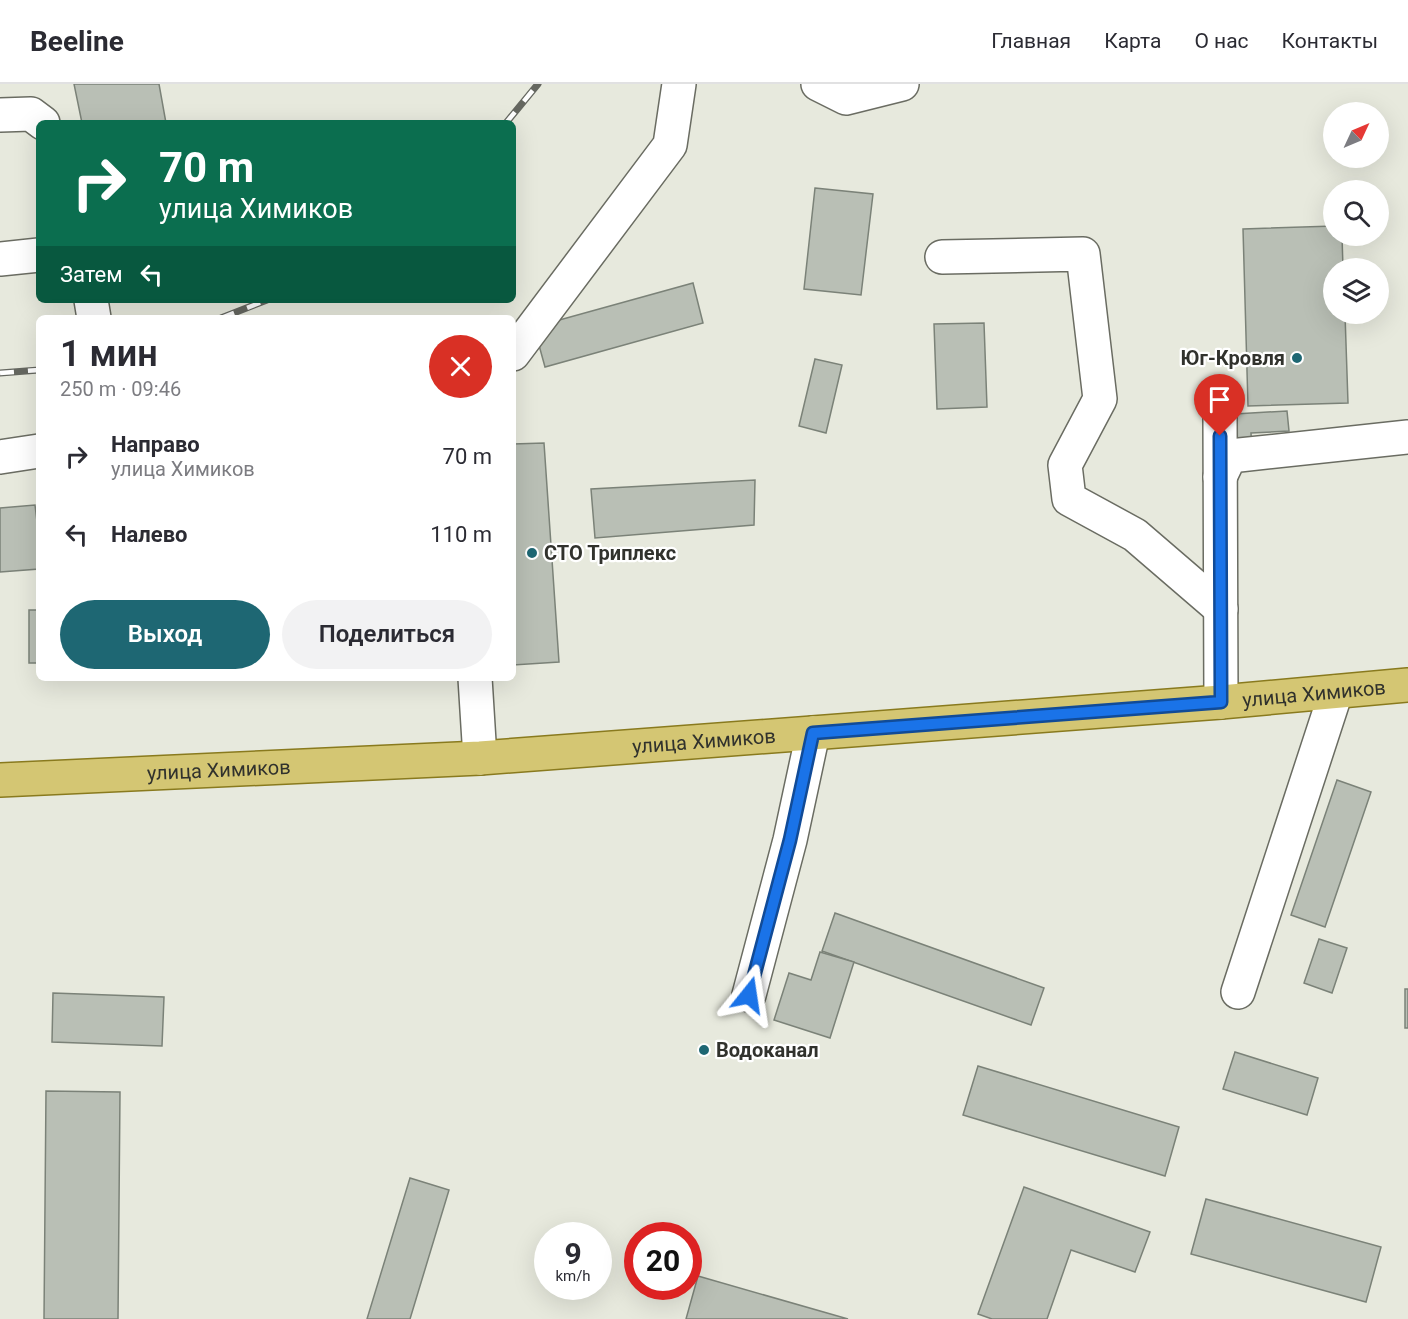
<!DOCTYPE html>
<html lang="ru">
<meta charset="utf-8">
<style>
:root{--surface:#fff;--page:#f2f2f3;--text:#2b2b33;--muted:#7c7c81;--line:#e1e1e2;--accent:#1e6773}
body{margin:0;font-family:Roboto,sans-serif;background:var(--page);color:var(--text);height:100vh;display:flex;flex-direction:column;font-size:22px;white-space:nowrap}
*{box-sizing:border-box;margin:0}
p{font-size:20px;color:var(--muted)}
.icon{flex:none;width:33px;height:33px;fill:none;stroke:currentColor;stroke-width:2;stroke-linecap:round;stroke-linejoin:round}
.map{position:relative;flex:1;overflow:hidden}
.panel{position:absolute;left:36px;top:231px;width:480px;height:366px;display:flex;flex-direction:column;background:var(--surface);border-radius:9px;box-shadow:0 6px 24px #0002}
.panel>*{flex:none}
.banner{position:absolute;left:36px;top:36px;width:480px;height:183px;border-radius:9px;box-shadow:0 6px 24px #0002;background:#0b6e4f;color:#fff;overflow:hidden}
.needle{width:39px;rotate:46deg}
.controls{position:absolute;left:1323px;top:18px;display:grid;gap:12px}
.controls a{display:grid;place-items:center;width:66px;height:66px;border-radius:50%;background:var(--surface);box-shadow:0 6px 24px #0002;font-size:30px}
.speed{position:absolute;left:534px;top:1138px;display:flex;gap:12px;font-size:30px;font-weight:700;text-align:center}
.speed>*{display:grid;place-content:center;width:78px;height:78px;border-radius:50%;background:var(--surface);box-shadow:0 6px 24px #0002;line-height:1}
.speed small{font-size:15px;font-weight:400}
.speed .limit{border:9px solid #d22;background:#fff;color:#111}
.pin{position:absolute;display:grid;place-items:center;width:51px;height:51px;color:#fff;margin:-62px -26px;border-radius:50% 50% 50% 0;rotate:-45deg;box-shadow:0 0 6px #0007}
.pin .icon{rotate:45deg}
.me{position:absolute;width:66px;margin:-33px;rotate:15deg;stroke-linejoin:round;filter:drop-shadow(0 0 4px #0008)}
.turn{display:flex;align-items:center;gap:21px;height:126px;padding:0 24px;font-size:27px}
.turn .icon{width:78px;height:78px;stroke-width:2.5}
.turn b{display:block;font-size:42px;line-height:51px}
.then{display:flex;align-items:center;height:57px;padding:0 24px;background:#0003;gap:12px;font-size:22px}
.round{display:grid;place-items:center;flex:none;width:63px;height:63px;border-radius:32px;background:var(--page)}
.overview{display:flex;align-items:center;justify-content:space-between;height:102px;padding:0 24px}
h1{font-size:36px;font-weight:600;line-height:45px}
.cta{display:flex;gap:12px;margin-top:auto;padding:12px 24px}
.cta a{flex:1;height:69px;border-radius:36px;background:var(--accent);color:#fff;font-size:24px;font-weight:600;line-height:69px;text-align:center}
.cta a+a{background:var(--page);color:var(--text)}
ul{padding:0;list-style:none}
li{display:flex;align-items:center;gap:18px;height:78px;padding:0 24px}
li div{flex:1}
li b{display:block;font-size:22px}
li em{font-style:normal}
header{display:flex;align-items:center;gap:36px;box-sizing:border-box;height:84px;padding:0 30px;background:var(--surface);border-bottom:2px solid var(--line)}
header strong{font-size:28px}
nav{display:flex;gap:33px;margin-inline-start:auto;font-size:21px}
.map>svg:first-child{display:block}
.building{fill:#b9bfb5;stroke:#7b8278;stroke-width:1.5}
.lines{fill:none;stroke-linecap:round;stroke-linejoin:round}
.minor-casing{stroke:#6a6c62;stroke-width:36}
.major-casing{stroke:#897a1e;stroke-width:36}
.minor{stroke:#fff;stroke-width:33}
.major{stroke:#d4c673;stroke-width:33}
.rail-casing{stroke:#656760;stroke-width:7}
.rail{stroke:#fff;stroke-width:4.5;stroke-dasharray:14;stroke-linecap:butt}
.route-casing{stroke:#114b97;stroke-width:15}
.route{stroke:#1a73e8;stroke-width:10}
.poi-dot{fill:#1e6773;stroke:#fff;stroke-width:2}
.labels{text-anchor:middle;stroke-width:4.5;stroke-linejoin:round;paint-order:stroke}
.poi-label{font-size:20px;font-weight:bold;fill:#31322d;stroke:#fff;text-anchor:start}
.street-label{font-size:20px;fill:#31322d;stroke:#fff}
</style>
<header>
<strong>Beeline</strong>
<nav><a>Главная</a><a>Карта</a><a>О нас</a><a>Контакты</a></nav>
</header>
<div class="map">
<svg width="1408" height="1235" viewBox="0 0 1408 1235">
<rect width="100%" height="100%" fill="#e7e9dd"/>
<g class="building">
<path d="M74,0H159L166,39H82Z"/>
<path d="M815,104L873,110L861,211L804,205Z"/>
<path d="M1334,142V152H1342L1343,184H1334V230H1345L1348,319L1248,322L1243,145Z"/>
<path d="M693,199L703,239L545,283L534,243Z"/>
<path d="M984,239L987,323L937,325L934,240Z"/>
<path d="M815,275L842,281L826,349L799,342Z"/>
<path d="M1287,327L1289,347L1251,349L1252,367L1237,369L1235,330Z"/>
<path d="M544,359L559,578L513,581V360Z"/>
<path d="M755,396L754,441L595,454L591,405Z"/>
<path d="M35,421L39,454V485L0,488V424Z"/>
<rect x="29" y="526" width="10" height="53"/>
<path d="M1337,696L1371,708L1325,843L1291,831Z"/>
<path d="M835,829L1044,904L1031,941L822,867Z"/>
<path d="M1319,855L1347,864L1332,909L1304,899Z"/>
<path d="M820,868L854,878L830,954L774,936L789,889L811,896Z"/>
<rect x="1405" y="905" width="3" height="39"/>
<path d="M53,909L164,913L162,962L52,958Z"/>
<path d="M1235,968L1318,994L1307,1031L1223,1005Z"/>
<path d="M978,982L1179,1043L1165,1092L963,1031Z"/>
<path d="M46,1007L120,1008L118,1235H44Z"/>
<path d="M410,1094L449,1106L410,1235H367Z"/>
<path d="M1024,1103L1150,1148L1135,1188L1071,1166L1047,1235H992L978,1230Z"/>
<path d="M1206,1115L1381,1163L1366,1218L1191,1170Z"/>
<path d="M698,1192L848,1235H686Z"/>
</g>
<g class="lines">
<g class="minor-casing">
<g id="minor">
<path d="M818,0L846,14L902,0"/>
<path d="M0,31L31,30L43,39"/>
<path d="M942,173L1083,170L1100,315L1065,381L1069,415L1135,451L1221,525"/>
<path d="M0,175L39,171"/>
<path d="M91,216L94,234"/>
<path d="M513,270L670,61L679,0"/>
<path d="M1220,331L1221,618"/>
<path d="M0,373L39,367"/>
<path d="M1220,393L1230,372L1408,353"/>
<path d="M475,594L480,674"/>
<path d="M1238,908L1336,608"/>
<path d="M749,911L790,756L813,649"/>
</g>
</g>
<g class="major-casing">
<g id="major">
<path id="s1" d="M0,696L480,674L1221,618L1408,601"/>
</g>
</g>
<use href="#minor" class="minor"/>
<use href="#major" class="major"/>
<g class="rail-casing">
<g id="rail">
<path d="M506,39L538,0"/>
<path d="M221,234L267,216"/>
<path d="M0,289L39,286"/>
</g>
</g>
<use href="#rail" class="rail"/>
</g>
<g class="lines">
<g class="route-casing">
<path id="route" d="M749,911L790,756L813,649L1221,618L1220,352"/>
</g>
<use href="#route" class="route"/>
</g>
<g class="poi-dot">
<circle cx="1297" cy="274" r="6"/>
<circle cx="532" cy="469" r="6"/>
<circle cx="704" cy="966" r="6"/>
</g>
<g class="labels">
<g class="poi-label">
<text x="1285" y="281" text-anchor="end">Юг-Кровля</text>
<text x="544" y="476">СТО Триплекс</text>
<text x="716" y="973">Водоканал</text>
</g>
<g class="street-label">
<text dy="7" stroke="none"><textPath href="#s1" startOffset="1317">улица Химиков</textPath></text>
<text dy="7" stroke="none"><textPath href="#s1" startOffset="705">улица Химиков</textPath></text>
<text dy="7" stroke="none"><textPath href="#s1" startOffset="219">улица Химиков</textPath></text>
</g>
</g>
</svg>
<div class="controls">
<a><svg class="needle" viewBox="-14 -14 28 28"><path d="M0-13l5 13h-10z" fill="#e53935"/><path d="M0 13l5-13h-10z" fill="#7c7c81"/></svg></a>
<a><svg class="icon" aria-label="search" viewBox="0 0 24 24"><circle cx="10" cy="10" r="6"/><path d="M15 15l6 6"/></svg></a>
<a><svg class="icon" aria-label="layers" viewBox="0 0 24 24"><path d="M12 4l9 5-9 5-9-5zM3 14l9 5 9-5"/></svg></a>
</div>
<div class="speed"><div>9<small>km/h</small></div><div class="limit">20</div></div>
<div class="pin" style="left:1220px;top:352px;background:#d93025"><svg class="icon" aria-label="arrive" viewBox="0 0 24 24"><path d="M6 21V4h12l-3 4 3 4H6"/></svg></div>
<svg class="me" style="left:749px;top:911px" viewBox="-20 -20 40 40"><path d="M0-17L14 15 0 8-14 15z" fill="#1a73e8" stroke="#fff" stroke-width="4"/></svg>
<div class="banner">
<div class="turn"><svg class="icon" aria-label="right" viewBox="0 0 24 24"><path d="M7 20v-9h11M14 6l5 5-5 5"/></svg><div><b>70 m</b>улица Химиков</div></div>
<div class="then">Затем<svg class="icon" aria-label="left" viewBox="0 0 24 24"><path d="M17 20v-9H6M10 6l-5 5 5 5"/></svg></div>
</div>
<section class="panel">
<div class="overview"><div><h1>1 мин</h1><p>250 m · 09:46</p></div><a class="round" style="background:#d93025;color:#fff"><svg class="icon" aria-label="close" viewBox="0 0 24 24"><path d="M6 6l12 12M18 6L6 18"/></svg></a></div>
<ul>
<li><svg class="icon" aria-label="right" viewBox="0 0 24 24"><path d="M7 20v-9h11M14 6l5 5-5 5"/></svg><div><b>Направо</b><p>улица Химиков</p></div><em>70 m</em></li>
<li><svg class="icon" aria-label="left" viewBox="0 0 24 24"><path d="M17 20v-9H6M10 6l-5 5 5 5"/></svg><div><b>Налево</b></div><em>110 m</em></li>
</ul>
<div class="cta"><a>Выход</a><a>Поделиться</a></div>
</section>
</div>
